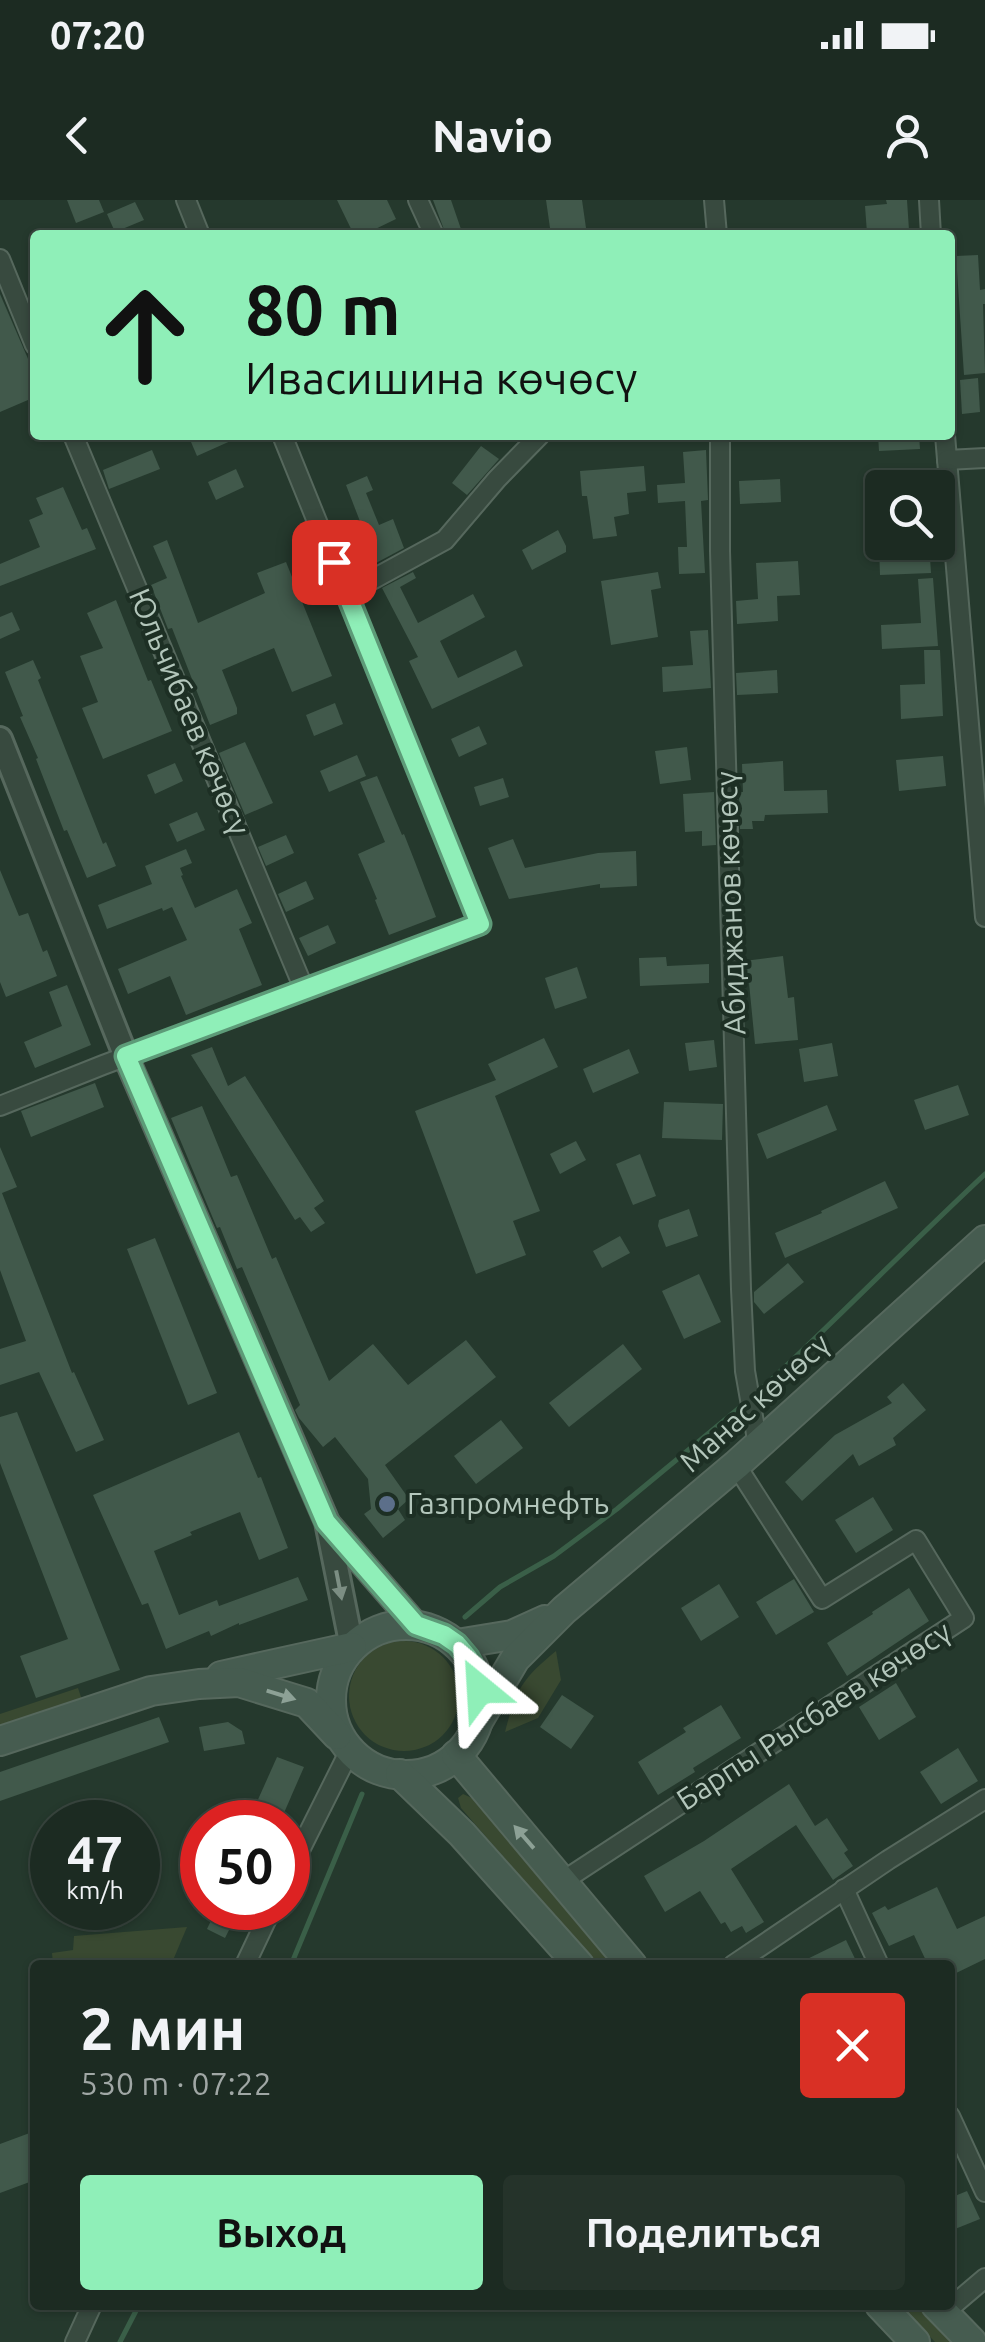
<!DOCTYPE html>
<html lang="ru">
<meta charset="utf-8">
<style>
:root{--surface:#1c2b22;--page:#25332a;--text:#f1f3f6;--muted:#a0a7a5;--line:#3a4740;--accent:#8fefb8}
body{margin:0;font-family:Ubuntu,sans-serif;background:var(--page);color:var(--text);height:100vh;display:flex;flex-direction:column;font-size:38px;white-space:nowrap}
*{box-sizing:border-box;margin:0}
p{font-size:32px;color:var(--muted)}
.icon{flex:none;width:55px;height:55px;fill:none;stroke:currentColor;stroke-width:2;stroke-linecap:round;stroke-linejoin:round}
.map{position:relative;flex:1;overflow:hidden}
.drawer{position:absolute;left:30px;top:1760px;width:925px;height:350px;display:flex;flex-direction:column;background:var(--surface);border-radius:10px;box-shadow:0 2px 8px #0004,0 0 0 2px var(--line)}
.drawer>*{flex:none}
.hud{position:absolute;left:30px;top:30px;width:925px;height:210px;border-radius:10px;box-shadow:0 2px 8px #0004,0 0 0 2px var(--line);background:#8fefb8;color:#111;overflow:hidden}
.fabs{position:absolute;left:865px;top:270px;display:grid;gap:20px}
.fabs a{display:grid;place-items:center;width:90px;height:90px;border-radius:10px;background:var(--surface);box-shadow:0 2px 8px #0004,0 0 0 2px var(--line);font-size:50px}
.speed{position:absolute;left:30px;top:1600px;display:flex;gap:20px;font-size:50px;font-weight:700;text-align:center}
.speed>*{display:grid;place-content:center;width:130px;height:130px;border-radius:50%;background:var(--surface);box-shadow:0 2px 8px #0004,0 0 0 2px var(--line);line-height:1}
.speed small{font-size:25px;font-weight:400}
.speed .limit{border:15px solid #d22;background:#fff;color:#111}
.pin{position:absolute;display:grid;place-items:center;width:85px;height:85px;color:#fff;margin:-42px;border-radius:20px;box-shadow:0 5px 15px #0006}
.me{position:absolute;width:110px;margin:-55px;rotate:333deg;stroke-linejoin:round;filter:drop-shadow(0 0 8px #0008)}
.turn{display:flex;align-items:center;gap:35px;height:210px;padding:0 50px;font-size:45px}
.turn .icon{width:130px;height:130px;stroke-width:2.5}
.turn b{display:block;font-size:70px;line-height:85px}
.round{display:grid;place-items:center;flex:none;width:105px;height:105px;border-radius:10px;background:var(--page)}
.headline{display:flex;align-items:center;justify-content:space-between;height:170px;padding:0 50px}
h1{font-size:60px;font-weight:600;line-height:75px}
.primary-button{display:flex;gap:20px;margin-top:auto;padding:20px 50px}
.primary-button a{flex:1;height:115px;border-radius:10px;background:var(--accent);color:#111;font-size:40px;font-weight:600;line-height:115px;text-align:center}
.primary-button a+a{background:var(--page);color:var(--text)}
.status{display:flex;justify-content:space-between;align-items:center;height:70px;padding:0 50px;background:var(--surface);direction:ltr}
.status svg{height:28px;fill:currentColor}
header{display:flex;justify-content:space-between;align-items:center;height:130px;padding:0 50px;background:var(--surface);font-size:45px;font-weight:600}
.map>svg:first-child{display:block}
.green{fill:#394931}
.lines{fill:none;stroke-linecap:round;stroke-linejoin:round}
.stream{stroke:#3a5f48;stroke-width:5}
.building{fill:#41594b}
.minor-casing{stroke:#56685d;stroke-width:22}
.tertiary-casing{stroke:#56685d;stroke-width:28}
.secondary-casing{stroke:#56685d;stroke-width:32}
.minor{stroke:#384a3f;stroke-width:18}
.tertiary{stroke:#384a3f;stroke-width:22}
.secondary{stroke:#465c50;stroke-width:28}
.oneway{fill:#7c8e83}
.oneway2{fill:#8da196}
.route-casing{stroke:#5d9b78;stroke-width:25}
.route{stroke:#8fefb8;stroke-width:18}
.service-dot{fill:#5c6f8a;stroke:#1d2f24;stroke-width:4}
.labels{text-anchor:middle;stroke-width:8;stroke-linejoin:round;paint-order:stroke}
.street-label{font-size:30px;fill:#b3c6bb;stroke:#1d2f24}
.poi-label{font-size:30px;fill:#b3c6bb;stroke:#1d2f24;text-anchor:start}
</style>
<div class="status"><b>07:20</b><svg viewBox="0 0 49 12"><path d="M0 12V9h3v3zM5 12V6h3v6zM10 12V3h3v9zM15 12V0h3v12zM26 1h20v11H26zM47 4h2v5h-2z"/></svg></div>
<header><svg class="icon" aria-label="back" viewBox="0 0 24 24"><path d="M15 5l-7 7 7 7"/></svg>Navio<svg class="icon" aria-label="person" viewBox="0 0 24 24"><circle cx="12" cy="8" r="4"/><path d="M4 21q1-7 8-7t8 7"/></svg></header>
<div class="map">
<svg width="985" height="2142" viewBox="0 0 985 2142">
<rect width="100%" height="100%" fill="#25392d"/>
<g class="green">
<circle cx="404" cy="1496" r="55"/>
<path d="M556,1451L561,1480L538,1518L505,1532C516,1489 522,1479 556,1451Z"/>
<path d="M78,1488L82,1500L0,1527V1514Z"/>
<path d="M463,1594L472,1598L616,1765H597L461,1608L458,1598Z"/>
<path d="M187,1727L171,1765H53L52,1753L73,1750L74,1736Z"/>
<path d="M900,2105H920L957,2142H935Z"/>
</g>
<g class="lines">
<g class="stream">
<path d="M753,1197C832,1124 907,1047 985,974"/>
<path d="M465,1417L500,1387L554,1356L617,1309L744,1204"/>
<path d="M291,1765L362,1594"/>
<path d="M120,2142L139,2105"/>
</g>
</g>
<g class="building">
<path d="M67,0H99L104,12L76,23Z"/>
<path d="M337,0H387L396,19L363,35H354Z"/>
<path d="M433,0H451L463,35H446Z"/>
<path d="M546,0H582L587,35H551Z"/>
<path d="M886,0H907L909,30L867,33L865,6L887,4Z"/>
<path d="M135,2L144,20L115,32L107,14Z"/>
<path d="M978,55L980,90L985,89V104H983L985,173L964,175L956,56Z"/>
<path d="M0,94L35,175V197L0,212Z"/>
<path d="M978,178L980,212L962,214L960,180Z"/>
<path d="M188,235H244L197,256Z"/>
<path d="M878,235H919L920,249L879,251Z"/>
<path d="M481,246L499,259L467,295L452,283Z"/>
<path d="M152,250L160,269L109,289L103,270Z"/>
<path d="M706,250L708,300L701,301L705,373L679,374L678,347H687L685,301L658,303L657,285L685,283L683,252Z"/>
<path d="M644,266L646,291L627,293L629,314L614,317L617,336L593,339L587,296H582L580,271Z"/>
<path d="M236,269L244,287L216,300L208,282Z"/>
<path d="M367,276L373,290L366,293L379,325L393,319L404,348L376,363L346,285Z"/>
<path d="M780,279L781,302L740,304L739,281Z"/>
<path d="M63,287L82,330L87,328L96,349L0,386V364L40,347L29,320L43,314L36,298Z"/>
<path d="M558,330L566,346V352L532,370L522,350Z"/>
<path d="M167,340L198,423L265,393L257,373L286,362L332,476L292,492L274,448L222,470L237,508V514L210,525L172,428L168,429L151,385L167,378L153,346Z"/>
<path d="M913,342H929L931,373L880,375L879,347L914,345Z"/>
<path d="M798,361L800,395L777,396L778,421L737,424L736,401L758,399L756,363Z"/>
<path d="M413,372L416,378L400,387L418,423L473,394L485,417L440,441L458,478L516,450L523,466L432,509L409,461L418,457L382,388Z"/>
<path d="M658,372L661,388L651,390L658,437L611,445L601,381Z"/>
<path d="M933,378L938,446L882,449L881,425L921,423L918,379Z"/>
<path d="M116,400L148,481L151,480L172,531L103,559L82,508L98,502L80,456L103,448L87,413Z"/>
<path d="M12,412L20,430L0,439V417Z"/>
<path d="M708,430L711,488L663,492L662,467L693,465L690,431Z"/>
<path d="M924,450H940L943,516L901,519L900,485L925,484Z"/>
<path d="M33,460L41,478L38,480L103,644L106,642L116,666L87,678L67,630L64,631L36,559L38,558L20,517L23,516L5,472Z"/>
<path d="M777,470L778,493L737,495L736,473Z"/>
<path d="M335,503L343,524L314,536L306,515Z"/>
<path d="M479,526L487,544L459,557L451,539Z"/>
<path d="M245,542L273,603L245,615L219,553Z"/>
<path d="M687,547L691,580L660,584L655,551Z"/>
<path d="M357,555L366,576L329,592L320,571Z"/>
<path d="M943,556L946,586L899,591L896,560Z"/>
<path d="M783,561L784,591L827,590L828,613L765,615L764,621H752L753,629H740L739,592H743L742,564Z"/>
<path d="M175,563L183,581L155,594L147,575Z"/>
<path d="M377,576L402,635L404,634L415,662L436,717L389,735L375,700L377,699L358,654L385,642L360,582Z"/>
<path d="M503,578L509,597L480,606L474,587Z"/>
<path d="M714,592L716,645L702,646V631L685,632L683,594Z"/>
<path d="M197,612L205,630L177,642L169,624Z"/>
<path d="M286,635L294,653L266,666L258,647Z"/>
<path d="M513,639L525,668L598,653L636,651L637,686L600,688V684L509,699L488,648Z"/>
<path d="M186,649L192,663L180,668L183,675L181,676L195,708L237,689L252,723L239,729L262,785L186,815L170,776L128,794L118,769L187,740L172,707L163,711L162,708L107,729L98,705L152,684L145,666Z"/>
<path d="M0,670L19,716L28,713L43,752L47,750L57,776L6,797L0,782Z"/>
<path d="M306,681L314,699L286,712L278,694Z"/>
<path d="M328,725L336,743L308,756L299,738Z"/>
<path d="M783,756L788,798L794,797L798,840L755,844L749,783L745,784L744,761Z"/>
<path d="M666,757L667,766L709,764V783L640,786L639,758Z"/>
<path d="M577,767L587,798L555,809L545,778Z"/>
<path d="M67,785L91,845L35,868L24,842L62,826L49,792Z"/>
<path d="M544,838L558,867L495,896L540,1011L513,1021L526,1055L476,1074L415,911L496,880L488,864Z"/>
<path d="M714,840L717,867L689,871L685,843Z"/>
<path d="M832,843L838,876L804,882L799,849Z"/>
<path d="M212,847L228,886L245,876L324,1001L314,1008L325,1023L311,1032L300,1017L295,1020L191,855Z"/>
<path d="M629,849L639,873L593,893L583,869Z"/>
<path d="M95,883L104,907L31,937L21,911Z"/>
<path d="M958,885L969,915L925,930L914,900Z"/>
<path d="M664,902L723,904L722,940L662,938Z"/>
<path d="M827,905L837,930L767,959L757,934Z"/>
<path d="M202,906L231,977L237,975L272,1059L276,1057L329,1181L373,1144L408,1185L466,1140L496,1177L385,1265L409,1299L398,1309L405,1320L383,1338L364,1314L371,1309L368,1279L335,1237L323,1247L299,1218L295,1210L300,1205L242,1067L237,1069L220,1027L217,1028L171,918Z"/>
<path d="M576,941L586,960L560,974L550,954Z"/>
<path d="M0,947L17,987L2,993L72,1173L74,1172L104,1240L76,1252L39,1172L0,1185V1149L26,1141L0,1070Z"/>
<path d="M640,954L656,996L633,1005L616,964Z"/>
<path d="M885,981L898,1008L785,1058L775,1033L822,1013L821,1011Z"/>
<path d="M689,1009L698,1036L666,1047L658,1026L659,1020Z"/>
<path d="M620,1036L630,1053L602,1068L593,1051Z"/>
<path d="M155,1038L217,1193L188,1205L127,1049Z"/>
<path d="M788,1063L804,1082L764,1114L754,1102V1092Z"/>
<path d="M699,1074L721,1122L684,1139L662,1091Z"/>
<path d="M623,1144L642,1169L569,1227L549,1203Z"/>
<path d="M903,1183L926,1210L893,1238L896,1245L859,1266L853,1254L802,1301L785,1282L835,1235L892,1203L887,1197Z"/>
<path d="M17,1212L120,1470L36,1498L20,1456L68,1439L0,1263V1217Z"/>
<path d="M501,1220L523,1248L476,1284L454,1256Z"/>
<path d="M239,1232L258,1278L261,1277L288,1348L259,1360L240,1312L190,1332L192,1335L154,1351L179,1415L217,1400L219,1406L298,1377L308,1400L239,1425V1423L211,1436L209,1431L166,1449L148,1403L142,1405L93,1295Z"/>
<path d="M873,1297L893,1330L856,1353L835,1320Z"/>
<path d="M794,1379L814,1412L776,1435L756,1402Z"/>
<path d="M719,1384L739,1417L701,1441L681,1408Z"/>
<path d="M909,1388L929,1421L847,1476L827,1443L873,1414L872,1412Z"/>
<path d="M896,1483L916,1517L879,1540L859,1507Z"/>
<path d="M562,1495L594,1516L571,1549L540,1527Z"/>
<path d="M721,1505L741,1538L693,1568L695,1572L658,1595L638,1562L686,1532L683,1528Z"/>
<path d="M159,1517L169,1542L0,1601V1572Z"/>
<path d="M228,1522L242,1531L245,1544L204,1551L199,1527Z"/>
<path d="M958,1548L978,1581L941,1604L920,1572Z"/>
<path d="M277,1557L304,1567L280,1622H248Z"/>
<path d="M789,1584L815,1626L827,1618L848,1650L844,1653L853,1666L833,1680L796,1625L731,1669L764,1722L746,1733L742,1726L731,1732L725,1722L721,1724L700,1691L665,1712L644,1676L704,1641Z"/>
<path d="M937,1687L957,1729L985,1716V1759L950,1776V1765H928L914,1735L889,1746L872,1713L885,1706L888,1710Z"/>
<path d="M217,1708H240L225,1738L207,1729Z"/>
<path d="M846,1740L858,1765H795Z"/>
<path d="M35,1931V1980L0,1993V1944Z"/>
<path d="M967,1991L980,2019L950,2031V1998Z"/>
</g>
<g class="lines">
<g class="minor-casing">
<g id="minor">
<path d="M186,0L200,35"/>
<path d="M418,0L434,35"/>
<path d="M714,0L717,35"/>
<path d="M929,0L931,35"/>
<path d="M0,59L35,145"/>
<path d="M73,235L304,789"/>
<path d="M720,235V351L741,1089L745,1171L758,1245"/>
<path d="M945,235L985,717"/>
<path d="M947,260L985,258"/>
<path d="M346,394L445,340L497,279L540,235"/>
<path d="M0,906L103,865L480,724L282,235"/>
<path d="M288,1674L350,1550"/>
<path d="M563,1681L964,1418L916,1340L822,1399L736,1265"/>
<path d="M844,1689L879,1765"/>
<path d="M245,1765L272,1708"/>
<path d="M733,1765L888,1660L985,1599"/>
<path d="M950,1916L985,1992"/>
<path d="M944,2113L985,2078"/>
<path d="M75,2142L92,2105"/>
</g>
</g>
<g class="tertiary-casing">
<g id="tertiary">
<path d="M0,539L126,857L327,1322L352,1447"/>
<path d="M329,1325L416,1425"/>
</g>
</g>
<g class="secondary-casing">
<g id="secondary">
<circle cx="406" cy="1500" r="75"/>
<path d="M457,1444L512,1435L545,1420"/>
<path d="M221,1476L352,1447"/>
<path d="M477,1523L515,1459L564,1410L736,1265L985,1040"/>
<path d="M0,1541L151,1491L199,1484L239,1482L307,1503L337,1535"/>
<path d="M456,1555L632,1765"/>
<path d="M400,1574L462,1634L579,1765"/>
<path d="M880,2105L915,2142"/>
<path d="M936,2105L972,2142"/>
</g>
</g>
<use href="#minor" class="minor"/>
<use href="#tertiary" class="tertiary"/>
<use href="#secondary" class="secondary"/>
</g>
<defs><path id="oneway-solid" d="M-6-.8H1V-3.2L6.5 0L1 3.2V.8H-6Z" transform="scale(2.5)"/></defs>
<use class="oneway" href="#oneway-solid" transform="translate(339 1385) rotate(79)"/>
<g class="oneway2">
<use href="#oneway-solid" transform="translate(281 1495) rotate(17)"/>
<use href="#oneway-solid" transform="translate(524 1637) rotate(-131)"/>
</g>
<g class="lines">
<g class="route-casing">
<path id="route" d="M334,362L480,724L126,856L326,1322L416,1425L444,1435L457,1444L468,1457L476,1472L480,1489"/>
</g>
<use href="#route" class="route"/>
</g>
<circle class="service-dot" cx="387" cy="1304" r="10"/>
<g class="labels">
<g class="street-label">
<text transform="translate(189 512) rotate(67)" y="10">Юльчибаев көчөсү</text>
<text transform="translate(731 703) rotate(-92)" y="10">Абиджанов көчөсү</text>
<text transform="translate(755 1203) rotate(-42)" y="10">Манас көчөсү</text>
<text transform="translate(814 1516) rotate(-33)" y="10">Барпы Рысбаев көчөсү</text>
</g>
<g class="poi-label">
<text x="407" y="1314">Газпромнефть</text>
</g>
</g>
</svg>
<div class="fabs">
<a><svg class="icon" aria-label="search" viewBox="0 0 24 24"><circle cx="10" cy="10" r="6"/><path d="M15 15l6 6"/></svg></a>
</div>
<div class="speed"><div>47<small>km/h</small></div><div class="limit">50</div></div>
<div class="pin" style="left:334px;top:362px;background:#d93025"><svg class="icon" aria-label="arrive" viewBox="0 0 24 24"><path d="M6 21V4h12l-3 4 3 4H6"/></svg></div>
<svg class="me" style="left:480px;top:1489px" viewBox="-20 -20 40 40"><path d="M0-17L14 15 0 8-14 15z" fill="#8fefb8" stroke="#fff" stroke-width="4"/></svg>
<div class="hud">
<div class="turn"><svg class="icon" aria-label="ahead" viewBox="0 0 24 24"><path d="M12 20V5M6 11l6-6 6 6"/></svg><div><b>80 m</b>Ивасишина көчөсү</div></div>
</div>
<section class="drawer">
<div class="headline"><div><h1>2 мин</h1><p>530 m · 07:22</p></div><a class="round" style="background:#d93025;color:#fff"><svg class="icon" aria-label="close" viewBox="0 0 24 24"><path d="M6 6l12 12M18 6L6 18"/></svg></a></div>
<div class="primary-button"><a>Выход</a><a>Поделиться</a></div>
</section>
</div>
